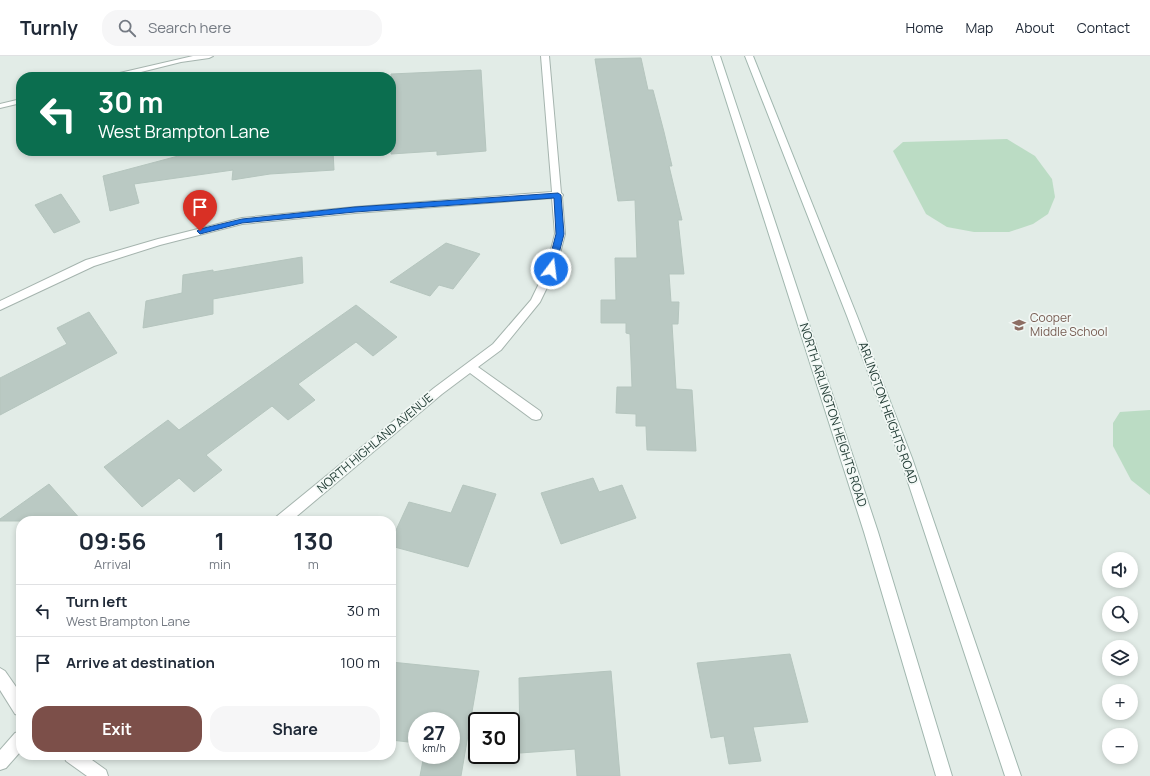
<!DOCTYPE html>
<meta charset="utf-8">
<style>
:root{--surface:#fff;--page:#f6f6f7;--text:#1f2937;--muted:#747a83;--line:#e0e1e3;--accent:#7c4f49}
body{margin:0;font-family:Manrope,sans-serif;background:var(--page);color:var(--text);height:100vh;display:flex;flex-direction:column;font-size:15px;white-space:nowrap}
*{box-sizing:border-box;margin:0}
p{font-size:13px;color:var(--muted)}
.icon{flex:none;width:22px;height:22px;fill:none;stroke:currentColor;stroke-width:2;stroke-linecap:round;stroke-linejoin:round}
.map{position:relative;flex:1;overflow:hidden}
.panel{position:absolute;left:16px;top:460px;width:380px;height:244px;display:flex;flex-direction:column;background:var(--surface);border-radius:16px;box-shadow:0 2px 6px #0003}
.panel>*{flex:none}
.top-card{position:absolute;left:16px;top:16px;width:380px;height:84px;border-radius:16px;box-shadow:0 2px 6px #0003;background:#0b6e4f;color:#fff;overflow:hidden}
.tools{position:absolute;left:1102px;top:496px;display:grid;gap:8px}
.tools a{display:grid;place-items:center;width:36px;height:36px;border-radius:50%;background:var(--surface);box-shadow:0 2px 6px #0003;font-size:20px}
.speed{position:absolute;left:408px;top:656px;display:flex;gap:8px;font-size:20px;font-weight:700;text-align:center}
.speed>*{display:grid;place-content:center;width:52px;height:52px;border-radius:50%;background:var(--surface);box-shadow:0 2px 6px #0003;line-height:1}
.speed small{font-size:10px;font-weight:400}
.speed .limit{border:2px solid #111;border-radius:6px;background:#fff;color:#111}
.pin{position:absolute;display:grid;place-items:center;width:34px;height:34px;color:#fff;margin:-41px -17px;border-radius:50% 50% 50% 0;rotate:-45deg;box-shadow:0 0 4px #0007}
.pin .icon{rotate:45deg}
.me{position:absolute;width:44px;margin:-22px;rotate:15deg;stroke-linejoin:round;filter:drop-shadow(0 0 3px #0008)}
.turn{display:flex;align-items:center;gap:14px;height:84px;padding:0 16px;font-size:18px}
.turn .icon{width:52px;height:52px;stroke-width:2.5}
.turn b{display:block;font-size:28px;line-height:34px}
.eta{display:flex;justify-content:space-evenly;align-items:center;height:68px;text-align:center}
.eta b{font-size:24px;font-weight:700;line-height:28px}
.button{display:flex;gap:8px;margin-top:auto;padding:8px 16px}
.button a{flex:1;height:46px;border-radius:16px;background:var(--accent);color:#fff;font-size:16px;font-weight:700;line-height:46px;text-align:center}
.button a+a{background:var(--page);color:var(--text)}
ul{padding:0;list-style:none}
li{display:flex;align-items:center;gap:12px;height:52px;padding:0 16px;border-top:1px solid var(--line)}
li div{flex:1}
li b{display:block;font-size:15px}
li em{font-style:normal}
header{display:flex;align-items:center;gap:24px;box-sizing:border-box;height:56px;padding:0 20px;background:var(--surface);border-bottom:1px solid var(--line)}
header strong{font-size:19px}
nav{display:flex;gap:22px;margin-inline-start:auto;font-size:14px}
.search{width:280px;height:36px;background:var(--page);display:flex;align-items:center;gap:10px;box-sizing:border-box;padding:0 14px;border-radius:16px;color:var(--muted);font-size:15px}
.map>svg:first-child{display:block}
.green{fill:#bbdcc4}
.building{fill:#bac9c3;stroke:#b5c5be}
.lines{fill:none;stroke-linecap:round;stroke-linejoin:round}
.lane-casing{stroke:#a5b4ae;stroke-width:2}
.street-casing{stroke:#a5b4ae;stroke-width:2}
.secondary-casing{stroke:#a1b7af;stroke-width:2}
.lane{fill:#fff;fill-rule:evenodd}
.street{fill:#fff;fill-rule:evenodd}
.secondary{fill:#fff;fill-rule:evenodd}
.route{fill:#1a73e8;stroke:#114b97}
.labels{text-anchor:middle;stroke-width:3.5;stroke-linejoin:round;paint-order:stroke}
.education-label{font-size:12px;fill:#785e54;stroke:#f2f8f5;text-anchor:start}
.street-label{font-size:12px;fill:#223c35;stroke:#f2f8f5}
</style>
<header>
<strong>Turnly</strong>
<div class="search"><svg class="icon" aria-label="search" viewBox="0 0 24 24"><circle cx="10" cy="10" r="6"/><path d="M15 15l6 6"/></svg>Search here</div>
<nav><a>Home</a><a>Map</a><a>About</a><a>Contact</a></nav>
</header>
<div class="map">
<svg width="1150" height="720" viewBox="0 0 1150 720">
<rect width="100%" height="100%" fill="#e2ece7"/>
<g class="green">
<path d="M1007,83L1035,100L1052,123L1055,141L1048,158L1033,168L1009,176H974L947,171L926,158L893,95L903,86Z"/>
<path d="M1150,354V439L1131,424L1113,390V367L1120,356Z"/>
</g>
<g class="building">
<path d="M641,2L648,34H653L664,76L672,110H669L682,164H678L684,218H669L671,246H679L678,268H672L676,333L692,334L696,395L647,394L646,370H636V358L616,357L617,331H632L630,278L626,277V267H601V244H616L615,202H637L635,144L618,145L595,3Z"/>
<path d="M481,14L486,95L437,99V95L391,98V18Z"/>
<path d="M197,95H333L334,114L270,118L232,124L233,114L134,128L139,147L110,155L103,120Z"/>
<path d="M61,138L80,166L54,177L35,149Z"/>
<path d="M446,187L480,198L453,233L439,229L430,240L390,226Z"/>
<path d="M302,201L303,227L213,243V258L143,272L146,245L182,237L183,219L213,214V216Z"/>
<path d="M356,249L397,281L373,300L356,286L298,328L315,344L288,364L272,350L206,399L222,414L194,436L179,422L142,451L104,411L168,364L179,374Z"/>
<path d="M89,256L117,297L0,359V322L67,288L57,272Z"/>
<path d="M593,422L599,436L622,429L636,462L561,488L541,437Z"/>
<path d="M49,428L82,465H0V463Z"/>
<path d="M463,429L496,438L468,511L391,490V485L409,446L451,457Z"/>
<path d="M790,598L808,666L753,671L761,705L729,708L724,680L711,682L697,607Z"/>
<path d="M391,606L479,615L461,720H420L424,699H451V665H417V687L391,684Z"/>
<path d="M611,615L620,720H577L575,693L520,697L519,622Z"/>
</g>
<g class="lines">
<g class="lane-casing">
<path id="lane" d="M0,612L5,615L21,638V660L15,658L0,634Z"/>
</g>
<g class="street-casing">
<g id="street">
<path d="M193,0H213L209,2L181,6L121,21H107L111,19Z"/>
<path d="M541,0H549L561,137L563,139L562,141L565,178L556,213L540,246L501,294L478,311L540,355L542,359L540,363L536,364L532,363L470,317L442,338L291,465H274L276,461L434,332L493,288L531,244L546,213L555,178L552,142L355,157L242,168L160,189L94,210L0,254V245L86,204L158,183L242,162L355,151L552,136Z"/>
<path d="M21,43V47L0,52V48Z"/>
<path d="M21,675V695L6,712L0,714V694L15,677Z"/>
<path d="M64,699H85L106,714L108,720H87L66,705Z"/>
</g>
</g>
<g class="secondary-casing">
<g id="secondary">
<path d="M712,0H720L878,476L952,720H936L864,476Z"/>
<path d="M745,0H753L857,260L912,402L1021,720H1005L900,402L847,260Z"/>
</g>
</g>
<use href="#lane" class="lane"/>
<use href="#street" class="street"/>
<use href="#secondary" class="secondary"/>
</g>
<path class="route" d="M558,137L561,139L564,178L555,213L551,216L547,213L556,178L554,142L355,156L242,167L200,178L197,175L200,173L242,163L355,151Z"/>
<defs>
<g id="school-bare" transform="scale(1.08)"><path d="M0-5L7-2L0 1L-7-2ZM-4 1L0 2.5L4 1V4Q0 6-4 4Z" fill="#8d6e63" stroke="#f2f8f5" stroke-width="2.5" paint-order="stroke"/></g>
</defs>
<g fill-rule="evenodd">
<use href="#school-bare" x="1019" y="269"/>
</g>
<g class="labels">
<g class="education-label">
<text x="1030" y="266">Cooper<tspan x="1030" dy="14">Middle School</tspan></text>
</g>
<g class="street-label">
<text transform="translate(888 357) rotate(70)" y="4">ARLINGTON HEIGHTS ROAD</text>
<text transform="translate(833 359) rotate(72)" y="4">NORTH ARLINGTON HEIGHTS ROAD</text>
<text transform="translate(375 387) rotate(-40)" y="4">NORTH HIGHLAND AVENUE</text>
</g>
</g>
</svg>
<div class="tools">
<a><svg class="icon" aria-label="sound" viewBox="0 0 24 24"><path d="M4 9h4l5-4v14l-5-4H4zM17 9q2 3 0 6"/></svg></a>
<a><svg class="icon" aria-label="search" viewBox="0 0 24 24"><circle cx="10" cy="10" r="6"/><path d="M15 15l6 6"/></svg></a>
<a><svg class="icon" aria-label="layers" viewBox="0 0 24 24"><path d="M12 4l9 5-9 5-9-5zM3 14l9 5 9-5"/></svg></a>
<a>+</a>
<a>−</a>
</div>
<div class="speed"><div>27<small>km/h</small></div><div class="limit">30</div></div>
<div class="pin" style="left:200px;top:175px;background:#d93025"><svg class="icon" aria-label="arrive" viewBox="0 0 24 24"><path d="M6 21V4h12l-3 4 3 4H6"/></svg></div>
<svg class="me" style="left:551px;top:213px" viewBox="-20 -20 40 40"><circle r="17" fill="#1a73e8" stroke="#fff" stroke-width="3"/><path d="M0-11L8 9 0 5-8 9z" fill="#fff"/></svg>
<div class="top-card">
<div class="turn"><svg class="icon" aria-label="left" viewBox="0 0 24 24"><path d="M17 20v-9H6M10 6l-5 5 5 5"/></svg><div><b>30 m</b>West Brampton Lane</div></div>
</div>
<section class="panel">
<div class="eta">
<div><b>09:56</b><p>Arrival</p></div>
<div><b>1</b><p>min</p></div>
<div><b>130</b><p>m</p></div>
</div>
<ul>
<li><svg class="icon" aria-label="left" viewBox="0 0 24 24"><path d="M17 20v-9H6M10 6l-5 5 5 5"/></svg><div><b>Turn left</b><p>West Brampton Lane</p></div><em>30 m</em></li>
<li><svg class="icon" aria-label="arrive" viewBox="0 0 24 24"><path d="M6 21V4h12l-3 4 3 4H6"/></svg><div><b>Arrive at destination</b></div><em>100 m</em></li>
</ul>
<div class="button"><a>Exit</a><a>Share</a></div>
</section>
</div>
